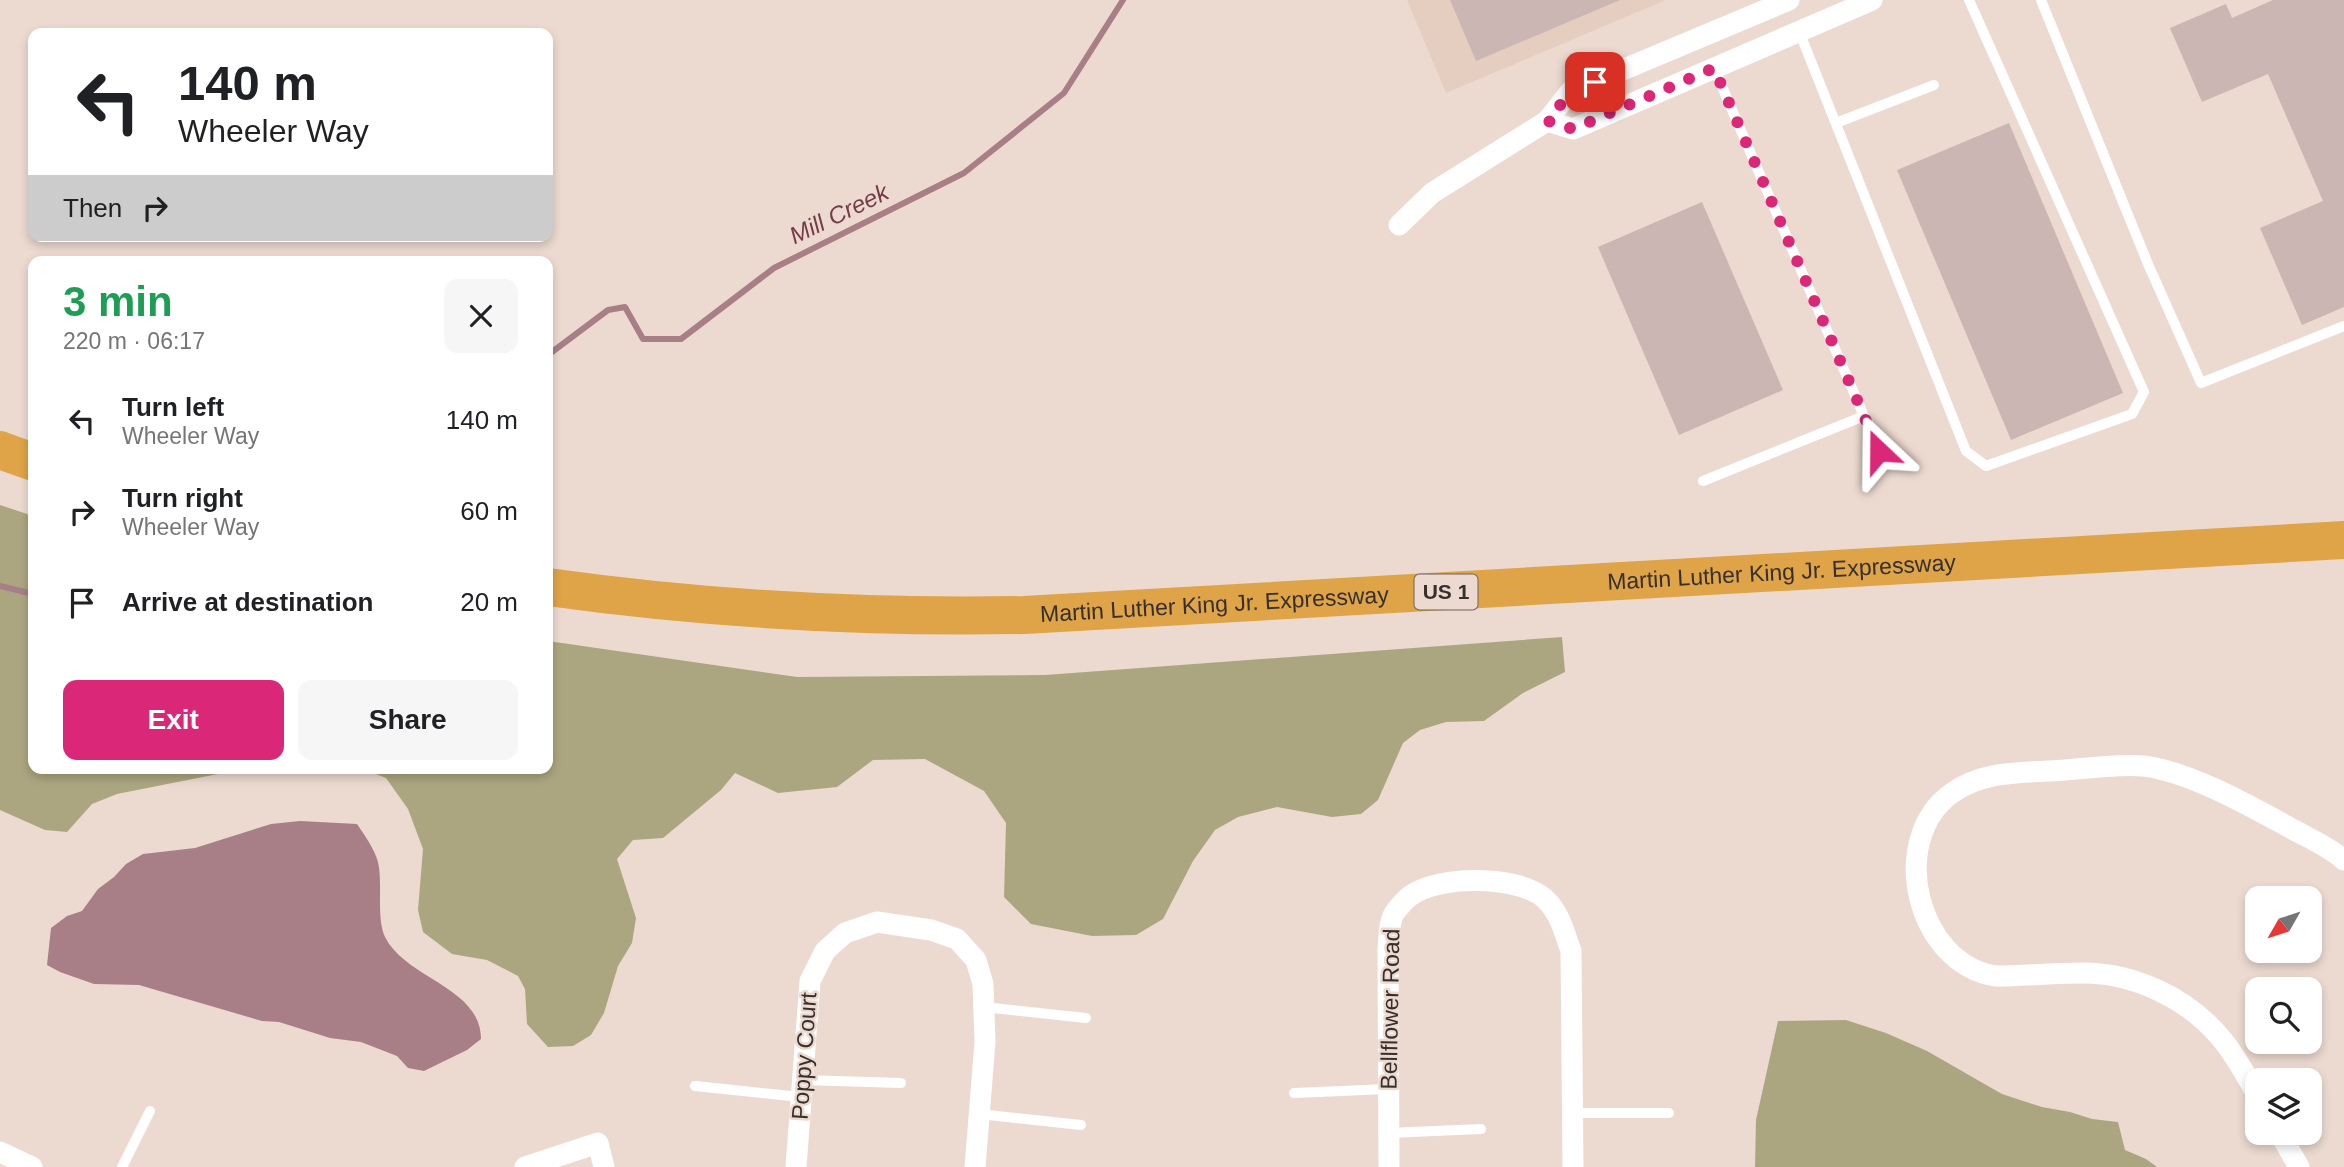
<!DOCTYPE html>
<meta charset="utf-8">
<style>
:root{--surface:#fff;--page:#f6f6f6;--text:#202124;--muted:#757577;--accent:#db2777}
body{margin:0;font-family:Helvetica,sans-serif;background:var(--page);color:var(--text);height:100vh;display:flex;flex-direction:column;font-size:26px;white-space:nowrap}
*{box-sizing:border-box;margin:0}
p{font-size:23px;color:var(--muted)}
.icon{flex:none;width:38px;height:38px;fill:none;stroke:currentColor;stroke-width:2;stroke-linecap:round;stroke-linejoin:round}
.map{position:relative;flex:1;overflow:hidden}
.details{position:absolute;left:28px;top:256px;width:525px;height:518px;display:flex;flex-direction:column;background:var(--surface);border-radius:14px;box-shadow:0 4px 10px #0003}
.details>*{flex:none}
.top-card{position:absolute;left:28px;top:28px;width:525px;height:214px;border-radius:14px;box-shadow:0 4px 10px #0003;background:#fff;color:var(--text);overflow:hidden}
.needle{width:46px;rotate:231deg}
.controls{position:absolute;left:2245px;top:886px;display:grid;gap:14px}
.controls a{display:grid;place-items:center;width:77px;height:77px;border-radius:14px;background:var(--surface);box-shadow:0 4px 10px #0003;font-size:35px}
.pin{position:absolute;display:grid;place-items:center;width:60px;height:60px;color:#fff;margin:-30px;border-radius:14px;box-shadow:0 4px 10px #0006}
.me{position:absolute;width:77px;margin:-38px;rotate:337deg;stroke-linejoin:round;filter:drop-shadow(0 0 5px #0008)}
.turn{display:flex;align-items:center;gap:24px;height:147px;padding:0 35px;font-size:32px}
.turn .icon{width:91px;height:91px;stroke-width:2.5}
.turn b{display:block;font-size:49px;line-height:60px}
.then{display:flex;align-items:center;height:66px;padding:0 35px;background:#0003;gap:14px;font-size:26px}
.round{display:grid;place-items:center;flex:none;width:74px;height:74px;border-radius:14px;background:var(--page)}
.summary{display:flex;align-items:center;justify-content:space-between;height:119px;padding:0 35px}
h1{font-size:42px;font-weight:600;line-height:52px;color:#1e9e55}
.button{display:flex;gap:14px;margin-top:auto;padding:14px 35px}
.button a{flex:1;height:80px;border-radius:14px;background:var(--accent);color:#fff;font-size:28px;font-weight:600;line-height:80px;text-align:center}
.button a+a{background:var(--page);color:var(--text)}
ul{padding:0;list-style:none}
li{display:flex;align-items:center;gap:21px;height:91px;padding:0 35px}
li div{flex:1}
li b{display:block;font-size:26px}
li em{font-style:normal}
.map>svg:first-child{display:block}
.built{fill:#e5cebf}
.forest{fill:#aca680}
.water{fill:#a87f87}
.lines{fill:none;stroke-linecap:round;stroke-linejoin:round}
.stream{stroke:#a87f87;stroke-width:6}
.building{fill:#cbb6b3}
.service{stroke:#fff;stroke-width:10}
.minor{stroke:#fff;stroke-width:21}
.motorway{stroke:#dfa447;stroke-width:38}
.route{stroke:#db2777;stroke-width:12;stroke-dasharray:0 21.6}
.labels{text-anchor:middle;stroke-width:5;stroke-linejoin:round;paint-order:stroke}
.shield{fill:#ecdad0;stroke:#6d625c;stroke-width:2}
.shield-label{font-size:21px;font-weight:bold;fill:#362f2b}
.street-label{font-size:23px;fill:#362f2b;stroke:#ecdad0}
.water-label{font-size:24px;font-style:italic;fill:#753b49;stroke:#ecdad0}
</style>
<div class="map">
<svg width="2344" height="1167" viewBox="0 0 2344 1167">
<rect width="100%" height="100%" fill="#ecdad0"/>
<path class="built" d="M1407,0H1666L1446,93Z"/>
<g class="forest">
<path d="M0,505L33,516V768H248L117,794L92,804L67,832L45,830L0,810Z"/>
<path d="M1562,637L1565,672L1523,693L1484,721L1446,722L1420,730L1403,743L1378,800L1361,814L1332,817L1277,807L1238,817L1215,830L1193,861L1163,919L1136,935L1092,936L1031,924L1004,897L1006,823L984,791L925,759L873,760L837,787L778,793L735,773L721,790L663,838L633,840L617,859L636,918L632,943L618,966L604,1013L591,1035L573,1046L548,1047L527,1024L525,989L518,976L487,960L452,954L423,932L418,910L423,849L408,809L386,778L361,768H548V641L797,677L1045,675Z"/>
<path d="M1846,1020L1886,1033L1927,1051L2002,1094L2042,1107L2070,1112L2092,1119L2118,1122L2125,1150L2146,1159L2157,1167H1755L1756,1120L1778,1021Z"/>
</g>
<path class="water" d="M300,821L357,824C365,836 374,848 378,862C383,883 376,917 385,937C406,979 481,987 481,1039L467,1050L424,1071L408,1068L397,1056L361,1042L330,1038L279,1022L262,1021L139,985L94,984L60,972L47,965L51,928L67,916L82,911L98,889L114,877L126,864L143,854L195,848L271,824Z"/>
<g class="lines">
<g class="stream">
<path d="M548,355L608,310L625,307L643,339H681L774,268L964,173L1064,93L1123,0"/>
<path d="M0,586L33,594"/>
</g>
</g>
<g class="building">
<path d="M1450,0H1620L1476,61Z"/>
<path d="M2273,0H2344V307L2302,325L2260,228L2323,201L2268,74L2202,102L2170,28L2226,4L2232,18Z"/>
<path d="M2009,123L2123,393L2011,440L1897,170Z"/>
<path d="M1702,202L1783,390L1679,435L1598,247Z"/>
</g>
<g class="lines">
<g class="service">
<path d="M2041,0L2148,264L2201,383L2344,326"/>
<path d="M1799,31L1966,451L1986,466L2132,414L2144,392L1969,0"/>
<path d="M1714,68L1879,451"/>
<path d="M1836,123L1934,85"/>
<path d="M1703,481L1864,416"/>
<path d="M984,1007L1086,1018"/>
<path d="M803,1080L901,1083"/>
<path d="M695,1086L801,1097"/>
<path d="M1294,1093L1388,1089"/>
<path d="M1572,1113H1669"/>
<path d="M979,1114L1081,1125"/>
<path d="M1389,1133L1481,1129"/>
<path d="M122,1167L150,1111"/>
</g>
<g class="minor">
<path d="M1547,121L1573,129L1872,0"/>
<path d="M1399,225L1432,193L1547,121L1570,92L1789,0"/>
<path d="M2258,1096C2246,1076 2235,1054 2220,1037C2187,998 2134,973 2083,973C2054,973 2025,976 1996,976C1916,964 1887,839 1952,793C1982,772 2014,773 2049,771C2076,770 2117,763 2144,766C2191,772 2252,807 2294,830C2311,839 2329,847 2344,860"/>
<path d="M2279,1132L2299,1167"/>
<path d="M0,1152L32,1167"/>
<path d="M525,1167L598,1143L604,1167"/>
<path d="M796,1167L810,981L825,951L845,933L877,922L931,930L957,939L976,960L983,984L985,1042L975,1167"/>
<path d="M1389,1167L1388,949C1389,938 1389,920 1395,912C1399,907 1405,900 1410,896C1438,875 1517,875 1544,898C1560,912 1564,932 1571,951L1573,1167"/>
</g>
<g class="motorway">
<path d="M0,450L33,462"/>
<path id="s1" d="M548,587C706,609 864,618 1024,615L2344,540"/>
</g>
</g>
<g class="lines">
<path class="route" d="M1595,82L1570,92L1548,121L1573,129L1714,68L1879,451"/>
</g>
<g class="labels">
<rect class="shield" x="1414.5" y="574.5" width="63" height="35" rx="5"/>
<g class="shield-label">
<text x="1446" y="599">US 1</text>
</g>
<g class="street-label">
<text dy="8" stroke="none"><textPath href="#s1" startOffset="1236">Martin Luther King Jr. Expressway</textPath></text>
<text dy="8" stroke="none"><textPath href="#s1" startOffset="668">Martin Luther King Jr. Expressway</textPath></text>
<text transform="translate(1390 1009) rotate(-89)" y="8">Bellflower Road</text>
<text transform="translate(804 1056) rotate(-86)" y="8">Poppy Court</text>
</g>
<g class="water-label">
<text transform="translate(839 214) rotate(-26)" y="8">Mill Creek</text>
</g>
</g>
</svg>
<div class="controls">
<a><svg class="needle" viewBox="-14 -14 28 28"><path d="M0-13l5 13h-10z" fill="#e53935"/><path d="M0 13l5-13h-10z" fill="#757577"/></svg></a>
<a><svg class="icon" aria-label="search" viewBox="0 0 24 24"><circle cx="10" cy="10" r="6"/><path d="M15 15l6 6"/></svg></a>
<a><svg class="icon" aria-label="layers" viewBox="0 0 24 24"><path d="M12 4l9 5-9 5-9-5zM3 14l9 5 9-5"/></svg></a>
</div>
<div class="pin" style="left:1595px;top:82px;background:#d93025"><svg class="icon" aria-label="arrive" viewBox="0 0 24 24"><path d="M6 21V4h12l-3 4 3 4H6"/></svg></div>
<svg class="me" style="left:1879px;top:451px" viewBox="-20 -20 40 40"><path d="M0-17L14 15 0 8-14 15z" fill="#db2777" stroke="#fff" stroke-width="4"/></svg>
<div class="top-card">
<div class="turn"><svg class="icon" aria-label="left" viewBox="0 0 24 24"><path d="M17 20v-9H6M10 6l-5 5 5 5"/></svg><div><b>140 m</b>Wheeler Way</div></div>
<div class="then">Then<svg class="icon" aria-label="right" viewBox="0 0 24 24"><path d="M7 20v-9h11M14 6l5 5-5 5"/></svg></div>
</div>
<section class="details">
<div class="summary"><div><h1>3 min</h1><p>220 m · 06:17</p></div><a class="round"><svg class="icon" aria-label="close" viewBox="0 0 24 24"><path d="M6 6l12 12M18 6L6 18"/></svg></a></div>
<ul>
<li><svg class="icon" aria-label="left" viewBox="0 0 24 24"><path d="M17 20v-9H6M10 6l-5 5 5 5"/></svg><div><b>Turn left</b><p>Wheeler Way</p></div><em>140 m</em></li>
<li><svg class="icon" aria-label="right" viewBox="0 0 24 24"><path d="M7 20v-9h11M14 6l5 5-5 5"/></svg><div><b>Turn right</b><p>Wheeler Way</p></div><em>60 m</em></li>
<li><svg class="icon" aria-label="arrive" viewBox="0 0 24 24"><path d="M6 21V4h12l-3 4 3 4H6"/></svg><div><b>Arrive at destination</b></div><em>20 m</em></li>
</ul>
<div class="button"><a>Exit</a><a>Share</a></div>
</section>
</div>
